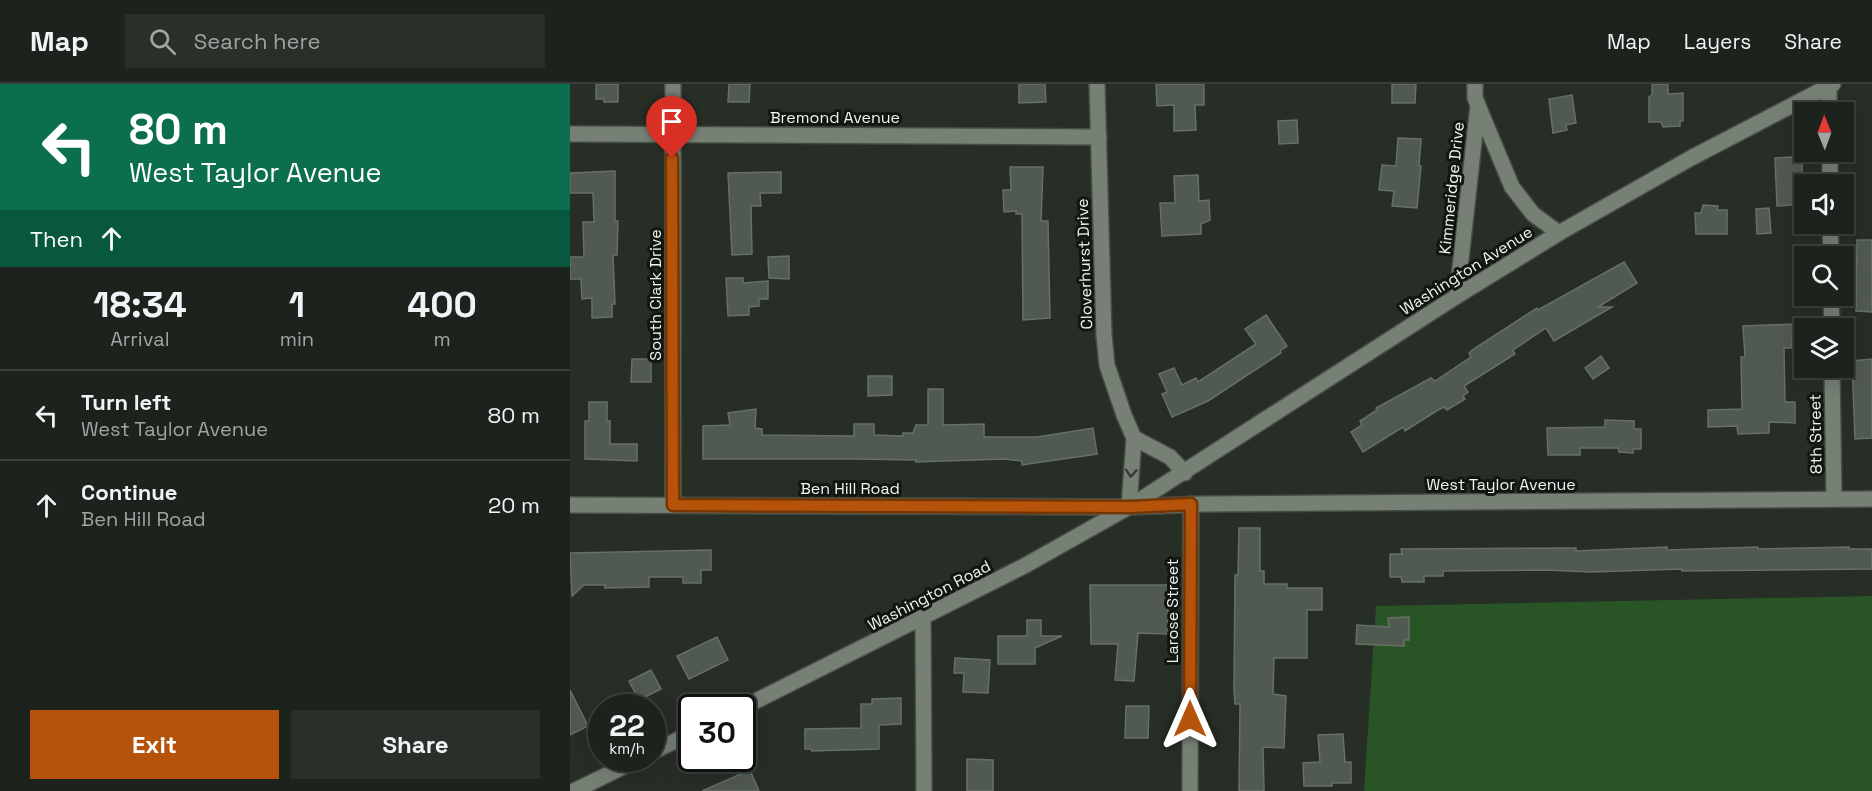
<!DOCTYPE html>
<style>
:root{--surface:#1c221c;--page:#292f29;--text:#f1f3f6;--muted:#a0a4a3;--line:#3a3f3b;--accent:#b45309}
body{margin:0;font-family:"Space Grotesk",sans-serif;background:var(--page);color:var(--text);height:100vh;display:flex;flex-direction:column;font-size:22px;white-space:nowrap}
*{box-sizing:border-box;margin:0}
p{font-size:20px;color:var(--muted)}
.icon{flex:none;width:33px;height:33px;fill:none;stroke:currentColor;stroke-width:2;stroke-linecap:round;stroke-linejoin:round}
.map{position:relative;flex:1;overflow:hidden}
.sheet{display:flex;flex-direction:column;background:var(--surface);width:570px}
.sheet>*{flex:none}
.banner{background:#0b6e4f;color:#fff;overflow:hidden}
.needle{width:39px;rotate:359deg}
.controls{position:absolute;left:1224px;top:18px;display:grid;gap:12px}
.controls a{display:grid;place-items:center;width:60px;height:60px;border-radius:0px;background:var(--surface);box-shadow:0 6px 24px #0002,0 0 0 2px var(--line);font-size:30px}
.speed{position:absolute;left:18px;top:610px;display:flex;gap:12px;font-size:30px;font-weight:700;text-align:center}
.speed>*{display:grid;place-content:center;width:78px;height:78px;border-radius:50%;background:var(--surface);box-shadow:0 6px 24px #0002,0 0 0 2px var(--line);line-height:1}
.speed small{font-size:15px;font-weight:400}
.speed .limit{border:3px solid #111;border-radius:9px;background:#fff;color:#111}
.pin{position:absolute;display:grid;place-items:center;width:51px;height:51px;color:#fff;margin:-62px -26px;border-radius:50% 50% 50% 0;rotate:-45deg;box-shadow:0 0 6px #0007}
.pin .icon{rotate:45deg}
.me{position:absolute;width:66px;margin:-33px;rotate:0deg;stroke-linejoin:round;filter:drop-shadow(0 0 4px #0008)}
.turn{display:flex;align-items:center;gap:21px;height:126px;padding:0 30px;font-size:27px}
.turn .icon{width:78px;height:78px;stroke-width:2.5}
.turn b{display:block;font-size:42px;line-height:51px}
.then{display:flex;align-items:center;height:57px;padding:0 30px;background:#0003;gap:12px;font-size:22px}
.eta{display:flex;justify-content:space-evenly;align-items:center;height:102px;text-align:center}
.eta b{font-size:36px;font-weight:700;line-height:42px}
.primary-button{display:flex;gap:12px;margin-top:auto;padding:12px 30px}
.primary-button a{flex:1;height:69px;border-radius:0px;background:var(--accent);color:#fff;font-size:24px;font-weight:700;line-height:69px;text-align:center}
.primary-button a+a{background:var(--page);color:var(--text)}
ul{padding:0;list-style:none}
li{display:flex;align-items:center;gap:18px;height:90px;padding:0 30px;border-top:2px solid var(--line)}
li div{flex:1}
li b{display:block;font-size:22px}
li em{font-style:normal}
header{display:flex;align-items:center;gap:36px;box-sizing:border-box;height:84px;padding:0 30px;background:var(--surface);border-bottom:2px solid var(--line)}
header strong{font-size:28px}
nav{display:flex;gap:33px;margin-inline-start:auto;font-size:21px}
.search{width:420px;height:54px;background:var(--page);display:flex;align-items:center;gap:15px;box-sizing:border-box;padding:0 21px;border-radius:0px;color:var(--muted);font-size:22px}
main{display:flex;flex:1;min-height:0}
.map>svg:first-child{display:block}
.green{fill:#295526}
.building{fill:#515a50;stroke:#667065;stroke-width:1.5}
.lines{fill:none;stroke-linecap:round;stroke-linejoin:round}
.minor-casing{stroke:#454c44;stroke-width:18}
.tertiary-casing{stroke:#454c44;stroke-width:18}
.minor{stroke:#768075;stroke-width:15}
.tertiary{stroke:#768075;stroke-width:15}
.oneway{stroke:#353a34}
.route-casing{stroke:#753606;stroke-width:15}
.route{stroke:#b45309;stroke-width:10}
.labels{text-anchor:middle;stroke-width:6;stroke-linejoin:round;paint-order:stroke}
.street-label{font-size:16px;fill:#eff5ef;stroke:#121511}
</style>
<header>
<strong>Map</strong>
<div class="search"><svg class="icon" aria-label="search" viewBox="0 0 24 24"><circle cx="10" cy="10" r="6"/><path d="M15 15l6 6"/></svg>Search here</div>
<nav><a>Map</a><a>Layers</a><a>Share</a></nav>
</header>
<main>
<section class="sheet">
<div class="banner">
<div class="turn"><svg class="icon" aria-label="left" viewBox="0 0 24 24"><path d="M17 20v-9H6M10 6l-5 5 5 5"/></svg><div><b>80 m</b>West Taylor Avenue</div></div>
<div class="then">Then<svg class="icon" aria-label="ahead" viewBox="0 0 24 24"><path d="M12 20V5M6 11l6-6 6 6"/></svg></div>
</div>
<div class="eta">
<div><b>18:34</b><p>Arrival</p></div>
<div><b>1</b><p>min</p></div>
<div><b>400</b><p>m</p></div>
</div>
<ul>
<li><svg class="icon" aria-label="left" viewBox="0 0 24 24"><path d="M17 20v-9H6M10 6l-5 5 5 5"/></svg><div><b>Turn left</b><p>West Taylor Avenue</p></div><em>80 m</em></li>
<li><svg class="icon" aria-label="ahead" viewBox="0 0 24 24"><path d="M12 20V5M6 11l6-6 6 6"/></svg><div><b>Continue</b><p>Ben Hill Road</p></div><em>20 m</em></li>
</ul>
<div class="primary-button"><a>Exit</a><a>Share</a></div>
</section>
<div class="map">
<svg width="1302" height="707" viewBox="0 0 1302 707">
<rect width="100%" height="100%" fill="#262e25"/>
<path class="green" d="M1302,512V707H794L806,522Z"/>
<g class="building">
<path d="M26,0H48V18H34V15H26Z"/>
<path d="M159,0H180L179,18H158Z"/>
<path d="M449,0H475L476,18L449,19Z"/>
<path d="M586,0H634V21H625L626,46L604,47V21L587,22Z"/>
<path d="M822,0H846L845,19H822Z"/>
<path d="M1082,0H1098V10L1113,9V37H1110V42L1093,43L1091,38H1079V13L1082,11Z"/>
<path d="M1002,11L1006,39L996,41L997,46L983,49L979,15Z"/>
<path d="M727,36L728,59L709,60L708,37Z"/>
<path d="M828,54L851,55L849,82H851L847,124L822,122L824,107L809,106L812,81L826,82Z"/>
<path d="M1222,73L1223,78H1232V92L1235,91L1234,120L1207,122L1205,74Z"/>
<path d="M440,83H473L471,137H478L480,234L453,236L452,130H446V127L434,128L433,106H441Z"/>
<path d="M45,87V137H48L47,171H43L45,220H42V233L22,234V214L12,215L11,195H0V173H14L13,138H24L23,109H0V89Z"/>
<path d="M211,88V109H190L191,122H181L182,170L162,171L158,89Z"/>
<path d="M628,91L629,117L639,116L640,136L631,140V150L592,152L590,119H605L604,92Z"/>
<path d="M1133,121L1148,122L1147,126H1157V150H1126L1125,129H1131Z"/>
<path d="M1199,124L1201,149L1187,150L1186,125Z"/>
<path d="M1287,156H1302V228L1286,227Z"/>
<path d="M219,172V195L199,194L198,173Z"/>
<path d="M1054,178L1067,199L1028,223H1042L984,257L976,244L943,266L945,270L894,302L898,308L893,312L895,315L877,326L874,323L868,326L835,347L833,343L793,368L781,348L792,341L790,337L807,326L806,324L861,294L865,297L901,273L899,269L905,264L967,224L968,226Z"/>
<path d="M156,194H173V199L198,197V215H189V222L179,223V231L158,232Z"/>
<path d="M696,231L717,262L710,267L711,269L638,317L602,333L592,310L597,308L589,290L604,284L612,301L626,294L628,298L686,260L675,245Z"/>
<path d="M1225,240L1226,255H1222V264H1214L1215,318H1225V339L1199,338V349L1168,350L1167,342L1138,343V326L1172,325L1171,273H1175L1173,242Z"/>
<path d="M1031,272L1039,284L1023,295L1015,284Z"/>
<path d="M62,275H81V298H61Z"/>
<path d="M1302,275V354L1285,355L1282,277Z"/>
<path d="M298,292H322V311L298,312Z"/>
<path d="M358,305H373V341L414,340V353H467L523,344L527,370L452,381V377L434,375L346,378V376L284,375H133V342L160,341L158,329L186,325L185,344L192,345V351L284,352V340H304V351L333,352V349H343L346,341H358Z"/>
<path d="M19,318H37V337H40V360H67V377L15,375V337H19Z"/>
<path d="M1035,336L1064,337V345H1071V365H1063V369L1049,368L1048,364H1010V371H978L977,344L1035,343Z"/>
<path d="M669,444H690V487H694V500H717V504H752V526H737V574H704L703,610L716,612L714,664L693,663L694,707H669L670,620H665L664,604L665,491H668Z"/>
<path d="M1097,463V466L1188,463V465L1279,463V465H1302V485L1112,487V485L1021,488L976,486L873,487V492H854V498H832L831,493H820V470H832L831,465L1006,464V467Z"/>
<path d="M141,466V486H131V499H113V493H79V503L35,504V501H14L2,512L0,469Z"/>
<path d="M520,501H598V550L568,549L564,597L545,596L548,560H521Z"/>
<path d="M839,533V556H834V562L786,560L787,541L819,543L818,534Z"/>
<path d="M457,536H471V552H492L465,564V580H428V552H457Z"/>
<path d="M147,553L158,576L119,595L107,572Z"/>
<path d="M385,574L420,576L418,609L393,608L394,589H384Z"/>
<path d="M81,586L91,605L69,616L59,597Z"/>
<path d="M0,606L18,642L0,651Z"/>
<path d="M331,614V640L309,641V665L242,667L241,665H235V645L291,644V620H302V615Z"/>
<path d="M556,622H579L578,654H555Z"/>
<path d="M773,650L775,678H781V699H762V702H734L733,679L750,678L748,651Z"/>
<path d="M397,675L423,676V707H397Z"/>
<path d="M180,686L189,707H132Z"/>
</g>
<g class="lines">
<g class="minor-casing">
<g id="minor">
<path d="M103,0V421"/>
<path d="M527,0L534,251L537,281L554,331L564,354L559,423L633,420L1302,415"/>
<path d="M1259,0V28"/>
<path d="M909,24L942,103L963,130L989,149"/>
<path d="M0,50L529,53"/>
<path d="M1260,68V100"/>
<path d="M1260,140L1261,172"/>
<path d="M887,212L908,21L905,14V0"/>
<path d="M1261,212L1262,244"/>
<path d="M1262,284L1264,415"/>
<path d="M564,354L600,373L615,389"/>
<path d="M353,534L354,707"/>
<path d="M620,707L621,420"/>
</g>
</g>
<g class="tertiary-casing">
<g id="tertiary">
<path d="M0,421L556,423"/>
<path d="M172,624L456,481L559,423L887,212L989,149L1121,74L1263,0"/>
<path d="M82,668L122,649"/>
<path d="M4,707L69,675"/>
</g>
</g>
<use href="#minor" class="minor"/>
<use href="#tertiary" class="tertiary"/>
</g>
<defs><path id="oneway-chevron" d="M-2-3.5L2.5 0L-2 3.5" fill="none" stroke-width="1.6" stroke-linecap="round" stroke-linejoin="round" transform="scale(1.5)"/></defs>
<use class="oneway" href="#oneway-chevron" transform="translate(561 389) rotate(94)"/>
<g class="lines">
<g class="route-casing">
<path id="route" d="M102,74L103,421L560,423L621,420L620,635"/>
</g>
<use href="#route" class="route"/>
</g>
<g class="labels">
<g class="street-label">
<text x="265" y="39">Bremond Avenue</text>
<text transform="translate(881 104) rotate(-84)" y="6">Kimmeridge Drive</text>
<text transform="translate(514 180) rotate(-92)" y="6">Cloverhurst Drive</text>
<text transform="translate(896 186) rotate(-32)" y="6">Washington Avenue</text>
<text transform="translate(85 211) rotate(-90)" y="6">South Clark Drive</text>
<text transform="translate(1245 350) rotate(-91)" y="6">8th Street</text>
<text x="931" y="406">West Taylor Avenue</text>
<text x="280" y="410">Ben Hill Road</text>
<text transform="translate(359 511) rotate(-27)" y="6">Washington Road</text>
<text transform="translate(602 527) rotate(-90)" y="6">Larose Street</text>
</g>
</g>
</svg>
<div class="controls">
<a><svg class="needle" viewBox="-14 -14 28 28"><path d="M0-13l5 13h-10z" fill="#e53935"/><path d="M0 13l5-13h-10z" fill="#a0a4a3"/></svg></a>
<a><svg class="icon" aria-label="sound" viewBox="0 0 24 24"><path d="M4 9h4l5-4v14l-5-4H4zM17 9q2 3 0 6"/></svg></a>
<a><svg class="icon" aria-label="search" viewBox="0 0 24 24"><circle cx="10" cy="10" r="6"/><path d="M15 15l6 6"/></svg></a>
<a><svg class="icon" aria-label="layers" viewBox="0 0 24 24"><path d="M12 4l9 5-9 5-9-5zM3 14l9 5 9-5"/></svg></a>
</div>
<div class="speed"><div>22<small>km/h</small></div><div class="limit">30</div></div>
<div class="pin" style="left:102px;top:74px;background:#d93025"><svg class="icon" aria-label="arrive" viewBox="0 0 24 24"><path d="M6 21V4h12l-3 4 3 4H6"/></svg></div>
<svg class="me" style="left:620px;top:635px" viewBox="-20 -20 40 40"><path d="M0-17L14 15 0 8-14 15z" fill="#b45309" stroke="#fff" stroke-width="4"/></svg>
</div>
</main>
